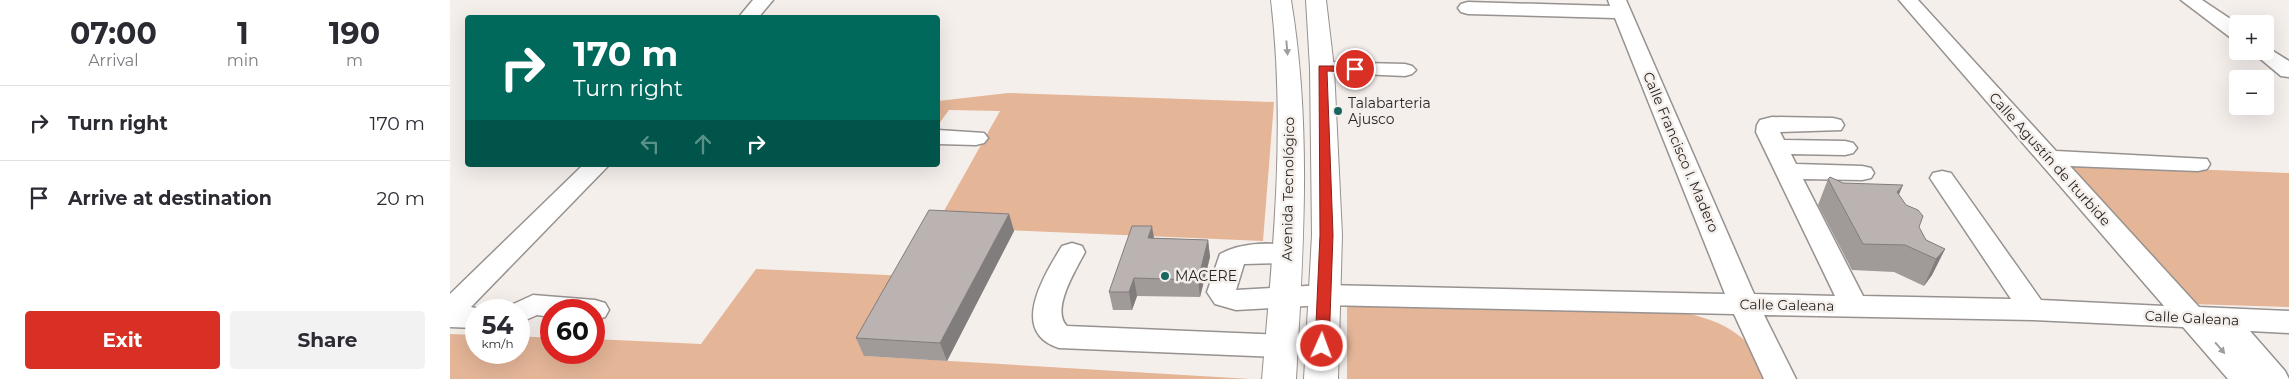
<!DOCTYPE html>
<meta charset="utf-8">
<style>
:root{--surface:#fff;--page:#f2f2f3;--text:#2b2b33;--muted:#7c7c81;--line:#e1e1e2;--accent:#d93025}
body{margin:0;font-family:Montserrat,sans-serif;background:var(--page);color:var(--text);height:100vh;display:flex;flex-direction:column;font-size:19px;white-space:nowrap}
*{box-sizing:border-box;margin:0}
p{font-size:16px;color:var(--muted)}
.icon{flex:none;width:28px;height:28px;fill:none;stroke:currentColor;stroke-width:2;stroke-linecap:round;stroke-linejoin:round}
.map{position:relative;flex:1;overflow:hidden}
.sheet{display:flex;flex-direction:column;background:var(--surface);width:450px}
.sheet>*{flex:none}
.top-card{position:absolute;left:15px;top:15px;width:475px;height:152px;border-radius:5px;box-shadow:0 5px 20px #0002;background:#00695c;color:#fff;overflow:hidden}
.tools{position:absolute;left:1779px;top:15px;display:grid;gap:10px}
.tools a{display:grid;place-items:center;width:45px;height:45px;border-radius:5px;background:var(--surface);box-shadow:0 5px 20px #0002;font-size:25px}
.speed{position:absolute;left:15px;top:299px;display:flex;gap:10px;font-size:25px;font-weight:700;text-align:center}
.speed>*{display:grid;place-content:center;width:65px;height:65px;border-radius:50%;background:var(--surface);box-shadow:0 5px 20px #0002;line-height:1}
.speed small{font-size:12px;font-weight:400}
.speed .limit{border:8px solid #d22;background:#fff;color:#111}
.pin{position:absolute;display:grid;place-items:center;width:42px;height:42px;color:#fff;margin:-21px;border:2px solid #fff;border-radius:50%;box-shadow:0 1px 5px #0007}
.me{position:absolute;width:55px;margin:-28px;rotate:2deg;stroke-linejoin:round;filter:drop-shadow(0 0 4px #0008)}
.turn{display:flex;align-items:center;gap:18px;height:105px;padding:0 25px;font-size:22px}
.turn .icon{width:65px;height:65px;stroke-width:2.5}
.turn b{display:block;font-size:35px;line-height:42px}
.lanes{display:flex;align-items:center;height:48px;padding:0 25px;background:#0003;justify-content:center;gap:25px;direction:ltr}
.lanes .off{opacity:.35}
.eta{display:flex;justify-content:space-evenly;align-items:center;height:85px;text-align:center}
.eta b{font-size:30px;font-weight:700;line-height:35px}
.button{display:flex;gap:10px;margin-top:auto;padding:10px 25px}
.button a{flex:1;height:58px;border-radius:5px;background:var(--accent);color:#fff;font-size:20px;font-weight:700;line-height:58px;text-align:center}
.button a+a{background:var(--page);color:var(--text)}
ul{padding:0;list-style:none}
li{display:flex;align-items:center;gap:15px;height:75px;padding:0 25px;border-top:1px solid var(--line)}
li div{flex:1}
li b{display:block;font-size:19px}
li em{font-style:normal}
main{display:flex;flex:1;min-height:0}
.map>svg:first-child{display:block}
.green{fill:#e4b597}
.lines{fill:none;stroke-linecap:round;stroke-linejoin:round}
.minor-casing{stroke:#97928f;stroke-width:3}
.major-casing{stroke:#97928f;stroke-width:2}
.minor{fill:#fff;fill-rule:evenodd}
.major{fill:#fff;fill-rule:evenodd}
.wall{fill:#a09a99}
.shaded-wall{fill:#827d7d}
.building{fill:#bab3b2;stroke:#827d7d}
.oneway{fill:#9f9e9d}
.route{fill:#d93025;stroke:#8d1f18}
.poi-dot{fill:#19655f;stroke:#f5efec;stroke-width:2}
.labels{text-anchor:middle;stroke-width:5;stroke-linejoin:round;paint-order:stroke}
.poi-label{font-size:14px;fill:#292725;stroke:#f5efec;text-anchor:start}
.street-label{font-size:14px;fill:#292725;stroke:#f5efec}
</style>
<main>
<section class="sheet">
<div class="eta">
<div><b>07:00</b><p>Arrival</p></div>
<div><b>1</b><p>min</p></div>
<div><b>190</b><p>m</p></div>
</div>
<ul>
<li><svg class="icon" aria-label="right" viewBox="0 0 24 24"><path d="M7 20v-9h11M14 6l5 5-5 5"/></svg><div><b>Turn right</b></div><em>170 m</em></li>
<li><svg class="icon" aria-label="arrive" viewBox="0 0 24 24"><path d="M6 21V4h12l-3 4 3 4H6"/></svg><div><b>Arrive at destination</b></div><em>20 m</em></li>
</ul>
<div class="button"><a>Exit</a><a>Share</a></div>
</section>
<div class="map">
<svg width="1839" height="379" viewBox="0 0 1839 379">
<rect width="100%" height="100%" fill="#f5efec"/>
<g class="green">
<path d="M558,93L824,102L813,241L485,227L550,111L499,110L488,125V101Z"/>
<path d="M1614,164L1839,173V307L1741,304Z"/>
<path d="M306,269L458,276L415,356L801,379H0V334L26,335V352H69V336L101,338V352H144V339L251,344Z"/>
<path d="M897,303L1221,311C1267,317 1302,333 1320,379H897Z"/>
</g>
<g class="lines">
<g class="minor-casing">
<g id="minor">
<path d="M303,0H323L308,18H288Z"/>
<path d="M1158,0H1176L1304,294L1385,296L1306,132L1307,125L1310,120L1322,117L1383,118L1391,120L1394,125L1391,130L1330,132L1334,140L1395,141L1403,143L1407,148L1403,153L1395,155L1341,154L1346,164L1412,166L1421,168L1424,173L1421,178L1412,180L1353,179L1413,296L1561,299L1480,178L1483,173L1492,171L1501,173L1591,300L1714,306L1449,0H1468L1606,151L1757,159L1760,164L1757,169L1748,171L1620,166L1749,307L1839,311V333L1800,331L1835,371L1839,379H1778L1733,327L1583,320L1314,315L1346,379H1314L1284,314L874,305L786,310L765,304L757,292L770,254C791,242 824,241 847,248L851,254L847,260L837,263L794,264L786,290L874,285L1275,294L1165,18L1018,14L1011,12L1008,8L1011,4L1018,2L1160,6Z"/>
<path d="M1731,0H1752L1788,24V40L1781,38Z"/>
<path d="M1815,46L1839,61V77L1831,76L1801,51H1815Z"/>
<path d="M872,62L955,64L962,66L966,70L962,74L955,76L865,72L861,68L865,64Z"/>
<path d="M488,130L534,133L538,138L534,143L526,145L488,144Z"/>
<path d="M133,165H159L21,307L34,310H26V328L0,327V294Z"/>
<path d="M622,243L632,246L635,252C627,268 600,310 617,326L831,335L842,338L846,346L842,354L831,357L609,348C558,332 595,274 612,246Z"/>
<path d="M83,295L145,300L155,303L159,310L155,317L145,320L144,310H101V317L87,315L69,323V310H56L59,306Z"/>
</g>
</g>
<g class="major-casing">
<g id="major">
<path d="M821,0H841C862,126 853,252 846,379H812C823,252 836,127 821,0Z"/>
<path d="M856,0H876L884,68L892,235L888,379H854L862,235L860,68Z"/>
</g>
</g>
<use href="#minor" class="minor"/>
<use href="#major" class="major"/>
</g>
<g class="wall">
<path d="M1378,179L1393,183L1449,195L1476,240L1495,249L1482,275L1474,286L1444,272L1402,270L1368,205Z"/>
<path d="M559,214L564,231L497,361L414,356L406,338Z"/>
<path d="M704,238L758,240L760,257L750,297L687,296L682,310H663L659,292Z"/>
</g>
<g class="shaded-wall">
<path d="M1453,185L1442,211L1447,192Z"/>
<path d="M559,214L564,231L497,361L490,343Z"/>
<path d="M702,226L705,244L698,238Z"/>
<path d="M758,240L760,257L750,297L748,280Z"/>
<path d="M1495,249L1482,275L1474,286L1486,259Z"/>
<path d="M684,278L687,296L682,310L679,292Z"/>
</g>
<g class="building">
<path d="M1380,177L1393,183L1453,185L1447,192L1456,205L1468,210L1473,216L1469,227L1476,240L1495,249L1486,259L1455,245L1413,244L1378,179Z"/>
<path d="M479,210L559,214L490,343L406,338Z"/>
<path d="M682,226H702L698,238L758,240L748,280L684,278L679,292H659Z"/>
</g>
<defs><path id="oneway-solid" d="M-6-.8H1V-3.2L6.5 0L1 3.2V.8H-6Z" transform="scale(1.25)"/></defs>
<g class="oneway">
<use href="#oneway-solid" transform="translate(837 48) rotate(85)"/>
<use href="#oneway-solid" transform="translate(1770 348) rotate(49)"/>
</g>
<path class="route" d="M869,66H905L910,69L905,72L877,71L883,235L879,346L872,351L865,346L870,235Z"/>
<g class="poi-dot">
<circle cx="888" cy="111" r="5"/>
<circle cx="715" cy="276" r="5"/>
</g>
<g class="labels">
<g class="poi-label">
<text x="898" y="108">Talabarteria<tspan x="898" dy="16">Ajusco</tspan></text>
<text x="725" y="281">MACERE</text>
</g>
<g class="street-label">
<text transform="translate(1231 152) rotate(67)" y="5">Calle Francisco I. Madero</text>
<text transform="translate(1600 159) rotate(48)" y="5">Calle Agustín de Iturbide</text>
<text transform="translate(838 189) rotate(-89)" y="5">Avenida Tecnológico</text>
<text transform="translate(1337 305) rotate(1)" y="5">Calle Galeana</text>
<text transform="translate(1742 318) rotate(3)" y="5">Calle Galeana</text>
</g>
</g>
</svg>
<div class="tools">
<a>+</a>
<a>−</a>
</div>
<div class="speed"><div>54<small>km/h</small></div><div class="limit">60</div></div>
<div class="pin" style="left:905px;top:69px;background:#d93025"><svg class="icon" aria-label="arrive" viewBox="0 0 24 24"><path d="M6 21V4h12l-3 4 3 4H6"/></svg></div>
<svg class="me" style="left:872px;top:346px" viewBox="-20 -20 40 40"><circle r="17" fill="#d93025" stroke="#fff" stroke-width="3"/><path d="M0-11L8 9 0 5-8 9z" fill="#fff"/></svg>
<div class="top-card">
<div class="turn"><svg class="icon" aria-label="right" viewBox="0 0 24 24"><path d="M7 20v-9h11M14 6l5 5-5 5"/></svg><div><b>170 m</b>Turn right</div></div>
<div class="lanes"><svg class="icon off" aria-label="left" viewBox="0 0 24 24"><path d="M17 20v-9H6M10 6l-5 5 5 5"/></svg><svg class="icon off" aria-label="ahead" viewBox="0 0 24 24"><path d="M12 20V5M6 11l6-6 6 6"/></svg><svg class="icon" aria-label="right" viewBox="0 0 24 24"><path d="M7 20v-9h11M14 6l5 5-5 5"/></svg></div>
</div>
</div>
</main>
